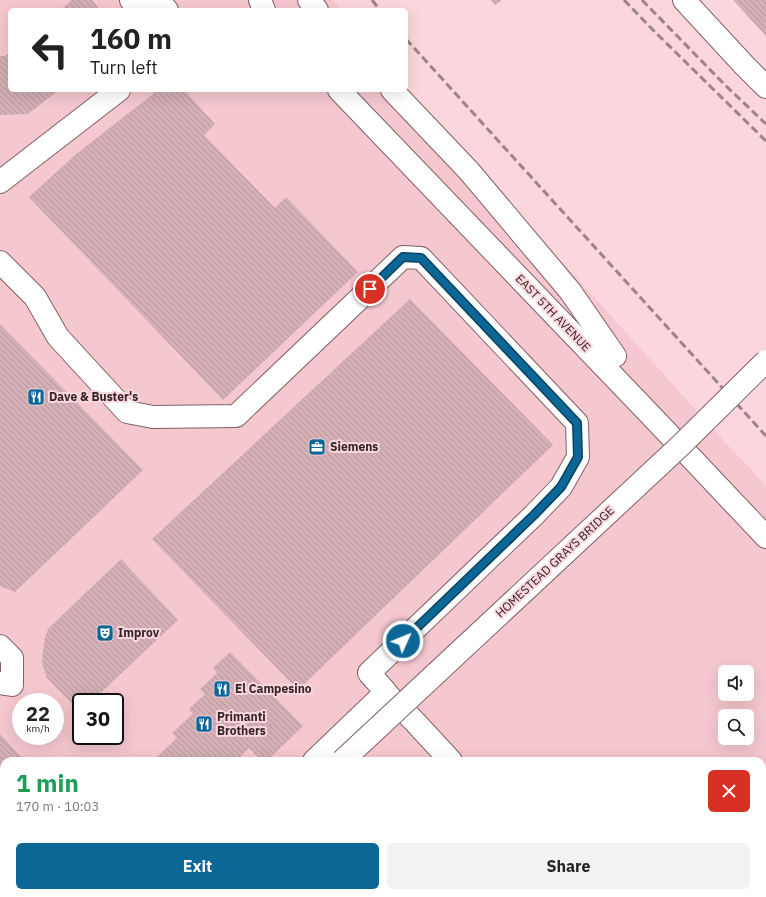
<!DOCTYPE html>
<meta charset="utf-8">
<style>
:root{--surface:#fff;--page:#f2f2f2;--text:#222;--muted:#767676;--accent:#0c6797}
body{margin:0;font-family:"IBM Plex Sans",sans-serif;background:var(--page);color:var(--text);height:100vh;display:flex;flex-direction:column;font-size:15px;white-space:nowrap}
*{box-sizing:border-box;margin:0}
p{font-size:13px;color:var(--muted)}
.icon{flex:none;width:22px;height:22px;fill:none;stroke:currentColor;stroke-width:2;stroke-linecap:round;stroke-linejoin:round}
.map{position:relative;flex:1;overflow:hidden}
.details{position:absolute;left:0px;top:757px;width:766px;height:140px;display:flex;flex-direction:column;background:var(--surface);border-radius:12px 12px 0 0;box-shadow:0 4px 16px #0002}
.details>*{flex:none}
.hud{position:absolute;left:8px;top:8px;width:400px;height:84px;border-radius:6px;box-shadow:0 4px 16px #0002;background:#fff;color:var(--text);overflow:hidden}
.buttons{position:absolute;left:718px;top:665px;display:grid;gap:8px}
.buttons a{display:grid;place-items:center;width:36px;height:36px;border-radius:6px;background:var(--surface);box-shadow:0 4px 16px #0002;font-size:20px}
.speed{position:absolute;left:12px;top:693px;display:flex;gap:8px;font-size:20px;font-weight:700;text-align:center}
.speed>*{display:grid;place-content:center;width:52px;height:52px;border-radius:50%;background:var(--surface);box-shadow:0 4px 16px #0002;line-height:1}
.speed small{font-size:10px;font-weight:400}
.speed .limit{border:2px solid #111;border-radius:6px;background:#fff;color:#111}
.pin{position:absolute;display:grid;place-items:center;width:34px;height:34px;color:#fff;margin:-17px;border:2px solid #fff;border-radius:50%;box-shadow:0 1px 4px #0007}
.me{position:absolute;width:44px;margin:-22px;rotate:46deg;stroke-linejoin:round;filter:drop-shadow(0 0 3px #0008)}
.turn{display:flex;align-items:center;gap:14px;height:84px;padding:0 16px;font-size:18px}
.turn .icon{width:52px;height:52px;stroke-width:2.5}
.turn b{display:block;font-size:28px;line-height:34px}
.round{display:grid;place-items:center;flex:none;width:42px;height:42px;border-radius:6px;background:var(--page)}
.headline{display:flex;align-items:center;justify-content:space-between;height:68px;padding:0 16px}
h1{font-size:24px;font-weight:700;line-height:30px;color:#1e9e55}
.action{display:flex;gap:8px;margin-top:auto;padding:8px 16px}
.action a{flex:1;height:46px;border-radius:6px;background:var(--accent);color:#fff;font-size:16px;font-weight:700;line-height:46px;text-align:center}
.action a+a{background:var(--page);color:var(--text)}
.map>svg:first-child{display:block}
.built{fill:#f5c7cf;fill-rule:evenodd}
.building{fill:url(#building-back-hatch)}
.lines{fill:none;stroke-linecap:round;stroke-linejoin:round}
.minor-casing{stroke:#806167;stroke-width:24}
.major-casing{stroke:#806167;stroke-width:24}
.minor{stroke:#fff;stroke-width:22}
.major{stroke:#fff;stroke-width:22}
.rail{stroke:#9e8489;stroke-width:3;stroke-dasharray:8 4;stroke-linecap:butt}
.major-bridge-casing{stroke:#806167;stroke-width:24;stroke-linecap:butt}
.major-bridge{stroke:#fff;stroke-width:22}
.route-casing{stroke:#084362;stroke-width:10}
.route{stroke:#0c6797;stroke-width:7}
.labels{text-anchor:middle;stroke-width:4;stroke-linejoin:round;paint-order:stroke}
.street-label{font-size:12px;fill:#322427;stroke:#fbd6dd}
.poi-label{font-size:12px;font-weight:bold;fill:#322427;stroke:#fbd6dd;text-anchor:start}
</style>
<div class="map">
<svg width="766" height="897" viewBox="0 0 766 897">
<defs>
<pattern id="building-back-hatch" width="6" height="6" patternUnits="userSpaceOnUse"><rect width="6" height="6" fill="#d4b0b6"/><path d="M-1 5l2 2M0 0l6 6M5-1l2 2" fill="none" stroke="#b6979c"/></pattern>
</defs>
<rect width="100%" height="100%" fill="#fbd6dd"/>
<path class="built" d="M0,0H333L341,10H10V90H406V89L722,439L766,486V897H0ZM725,672H747V694H725ZM21,702H55V736H21ZM81,702H115V736H81ZM725,716H747V738H725ZM4,761H762V893H4Z"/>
<g class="building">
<path d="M72,0H92L100,10H60Z"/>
<path d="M491,0H502L495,5Z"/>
<path d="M733,0H766V36Z"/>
<path d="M10,52V90H59L28,114L0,115V56H6Z"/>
<path d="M158,90H184L215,124L204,135L275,208L286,197L358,272L223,400L29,197L75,155Z"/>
<path d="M410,299L553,445L298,690L152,539Z"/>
<path d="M0,324L143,470L15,592L0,586Z"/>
<path d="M121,559L178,620L91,702H81V713L47,678L42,663L43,651L45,638L48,629Z"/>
<path d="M230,652L303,726L267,761H262L249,748L236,761H152L177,738L172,733L193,714L189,709L205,694L200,689L217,673L213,668Z"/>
<path d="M0,734L25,761H4V888L0,884Z"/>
<path d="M9,893H92L88,897H10L12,896Z"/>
<path d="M275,893H468L463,897H278Z"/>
</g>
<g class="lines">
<g class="minor-casing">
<g id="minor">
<path d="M131,0L142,10"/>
<path d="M158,0L167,10"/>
<path d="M260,0L264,10"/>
<path d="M309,0L317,10"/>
<path d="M684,0L744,65L766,87"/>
<path d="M339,90L640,404L680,446L766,537"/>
<path d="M392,90L469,171L570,291L615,356"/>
<path d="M0,182L119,90"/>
<path d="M0,262L35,297L58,337L127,412L153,417L236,416L403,257L421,258L577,423L578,457L561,487L534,515L369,673L386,692L314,761"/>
<path d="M0,646L12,658V685L0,683"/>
<path d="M387,694L415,722L451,761"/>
<path d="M574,893L578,897"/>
<path d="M172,897L176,893"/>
</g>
</g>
<g class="major-casing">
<path id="major" d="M196,897L200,893"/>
</g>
<use href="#minor" class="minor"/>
<use href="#major" class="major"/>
<g class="rail">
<path d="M372,0L380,10"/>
<path d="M624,0L653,30L766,141"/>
<path d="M642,0L726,86L766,124"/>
<path d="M406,39L766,436"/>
</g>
<g class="major-bridge-casing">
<path id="major-bridge" d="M342,761L680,446L766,361"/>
</g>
<use href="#major-bridge" class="major-bridge"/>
</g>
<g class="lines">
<g class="route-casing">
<path id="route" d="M370,289L403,257L421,258L577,423L578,457L561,487L534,515L403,641"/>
</g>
<use href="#route" class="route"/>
</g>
<defs>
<g id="restaurant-square" transform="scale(0.9)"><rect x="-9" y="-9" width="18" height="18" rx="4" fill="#0c6797" stroke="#fbd6dd"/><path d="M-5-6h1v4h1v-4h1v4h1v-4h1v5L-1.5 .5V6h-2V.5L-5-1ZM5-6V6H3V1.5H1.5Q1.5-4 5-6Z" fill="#fff"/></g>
<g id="office-square" transform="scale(0.9)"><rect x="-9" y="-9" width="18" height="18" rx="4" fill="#0c6797" stroke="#fbd6dd"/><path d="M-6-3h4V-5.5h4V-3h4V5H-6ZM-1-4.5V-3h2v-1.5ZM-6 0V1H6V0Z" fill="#fff"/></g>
<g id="theatre-square" transform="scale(0.9)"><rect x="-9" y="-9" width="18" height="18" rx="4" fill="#0c6797" stroke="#fbd6dd"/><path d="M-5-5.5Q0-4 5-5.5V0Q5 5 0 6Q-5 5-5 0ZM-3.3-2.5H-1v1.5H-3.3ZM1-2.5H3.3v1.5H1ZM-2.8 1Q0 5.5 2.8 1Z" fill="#fff"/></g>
</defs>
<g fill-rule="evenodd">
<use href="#restaurant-square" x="36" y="397"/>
<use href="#office-square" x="317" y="447"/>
<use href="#theatre-square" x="105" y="633"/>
<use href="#restaurant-square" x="222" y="689"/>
<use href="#restaurant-square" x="204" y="724"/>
</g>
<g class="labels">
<g class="street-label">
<text transform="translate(553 313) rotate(46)" y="4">EAST 5TH AVENUE</text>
<text transform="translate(555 562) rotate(-43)" y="4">HOMESTEAD GRAYS BRIDGE</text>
</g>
<g class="poi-label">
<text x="49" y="401">Dave &amp; Buster's</text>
<text x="330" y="451">Siemens</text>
<text x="118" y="637">Improv</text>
<text x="235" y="693">El Campesino</text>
<text x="217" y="721">Primanti<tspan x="217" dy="14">Brothers</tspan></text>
</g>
</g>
</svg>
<div class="buttons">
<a><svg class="icon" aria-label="sound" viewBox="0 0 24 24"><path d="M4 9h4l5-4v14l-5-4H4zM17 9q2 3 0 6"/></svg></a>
<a><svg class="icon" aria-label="search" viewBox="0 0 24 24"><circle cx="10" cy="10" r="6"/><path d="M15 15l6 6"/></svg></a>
</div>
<div class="speed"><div>22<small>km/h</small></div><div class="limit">30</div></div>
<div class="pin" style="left:370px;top:289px;background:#d93025"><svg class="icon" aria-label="arrive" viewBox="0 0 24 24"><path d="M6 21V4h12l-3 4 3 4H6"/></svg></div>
<svg class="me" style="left:403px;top:641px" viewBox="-20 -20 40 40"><circle r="17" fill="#0c6797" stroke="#fff" stroke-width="3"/><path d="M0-11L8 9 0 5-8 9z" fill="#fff"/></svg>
<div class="hud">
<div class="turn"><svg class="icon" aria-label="left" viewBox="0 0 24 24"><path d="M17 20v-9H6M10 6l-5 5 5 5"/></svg><div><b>160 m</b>Turn left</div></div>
</div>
<section class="details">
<div class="headline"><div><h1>1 min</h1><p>170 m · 10:03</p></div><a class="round" style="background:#d93025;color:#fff"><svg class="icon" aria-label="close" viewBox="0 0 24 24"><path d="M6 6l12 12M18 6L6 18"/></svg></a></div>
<div class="action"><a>Exit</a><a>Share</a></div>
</section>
</div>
